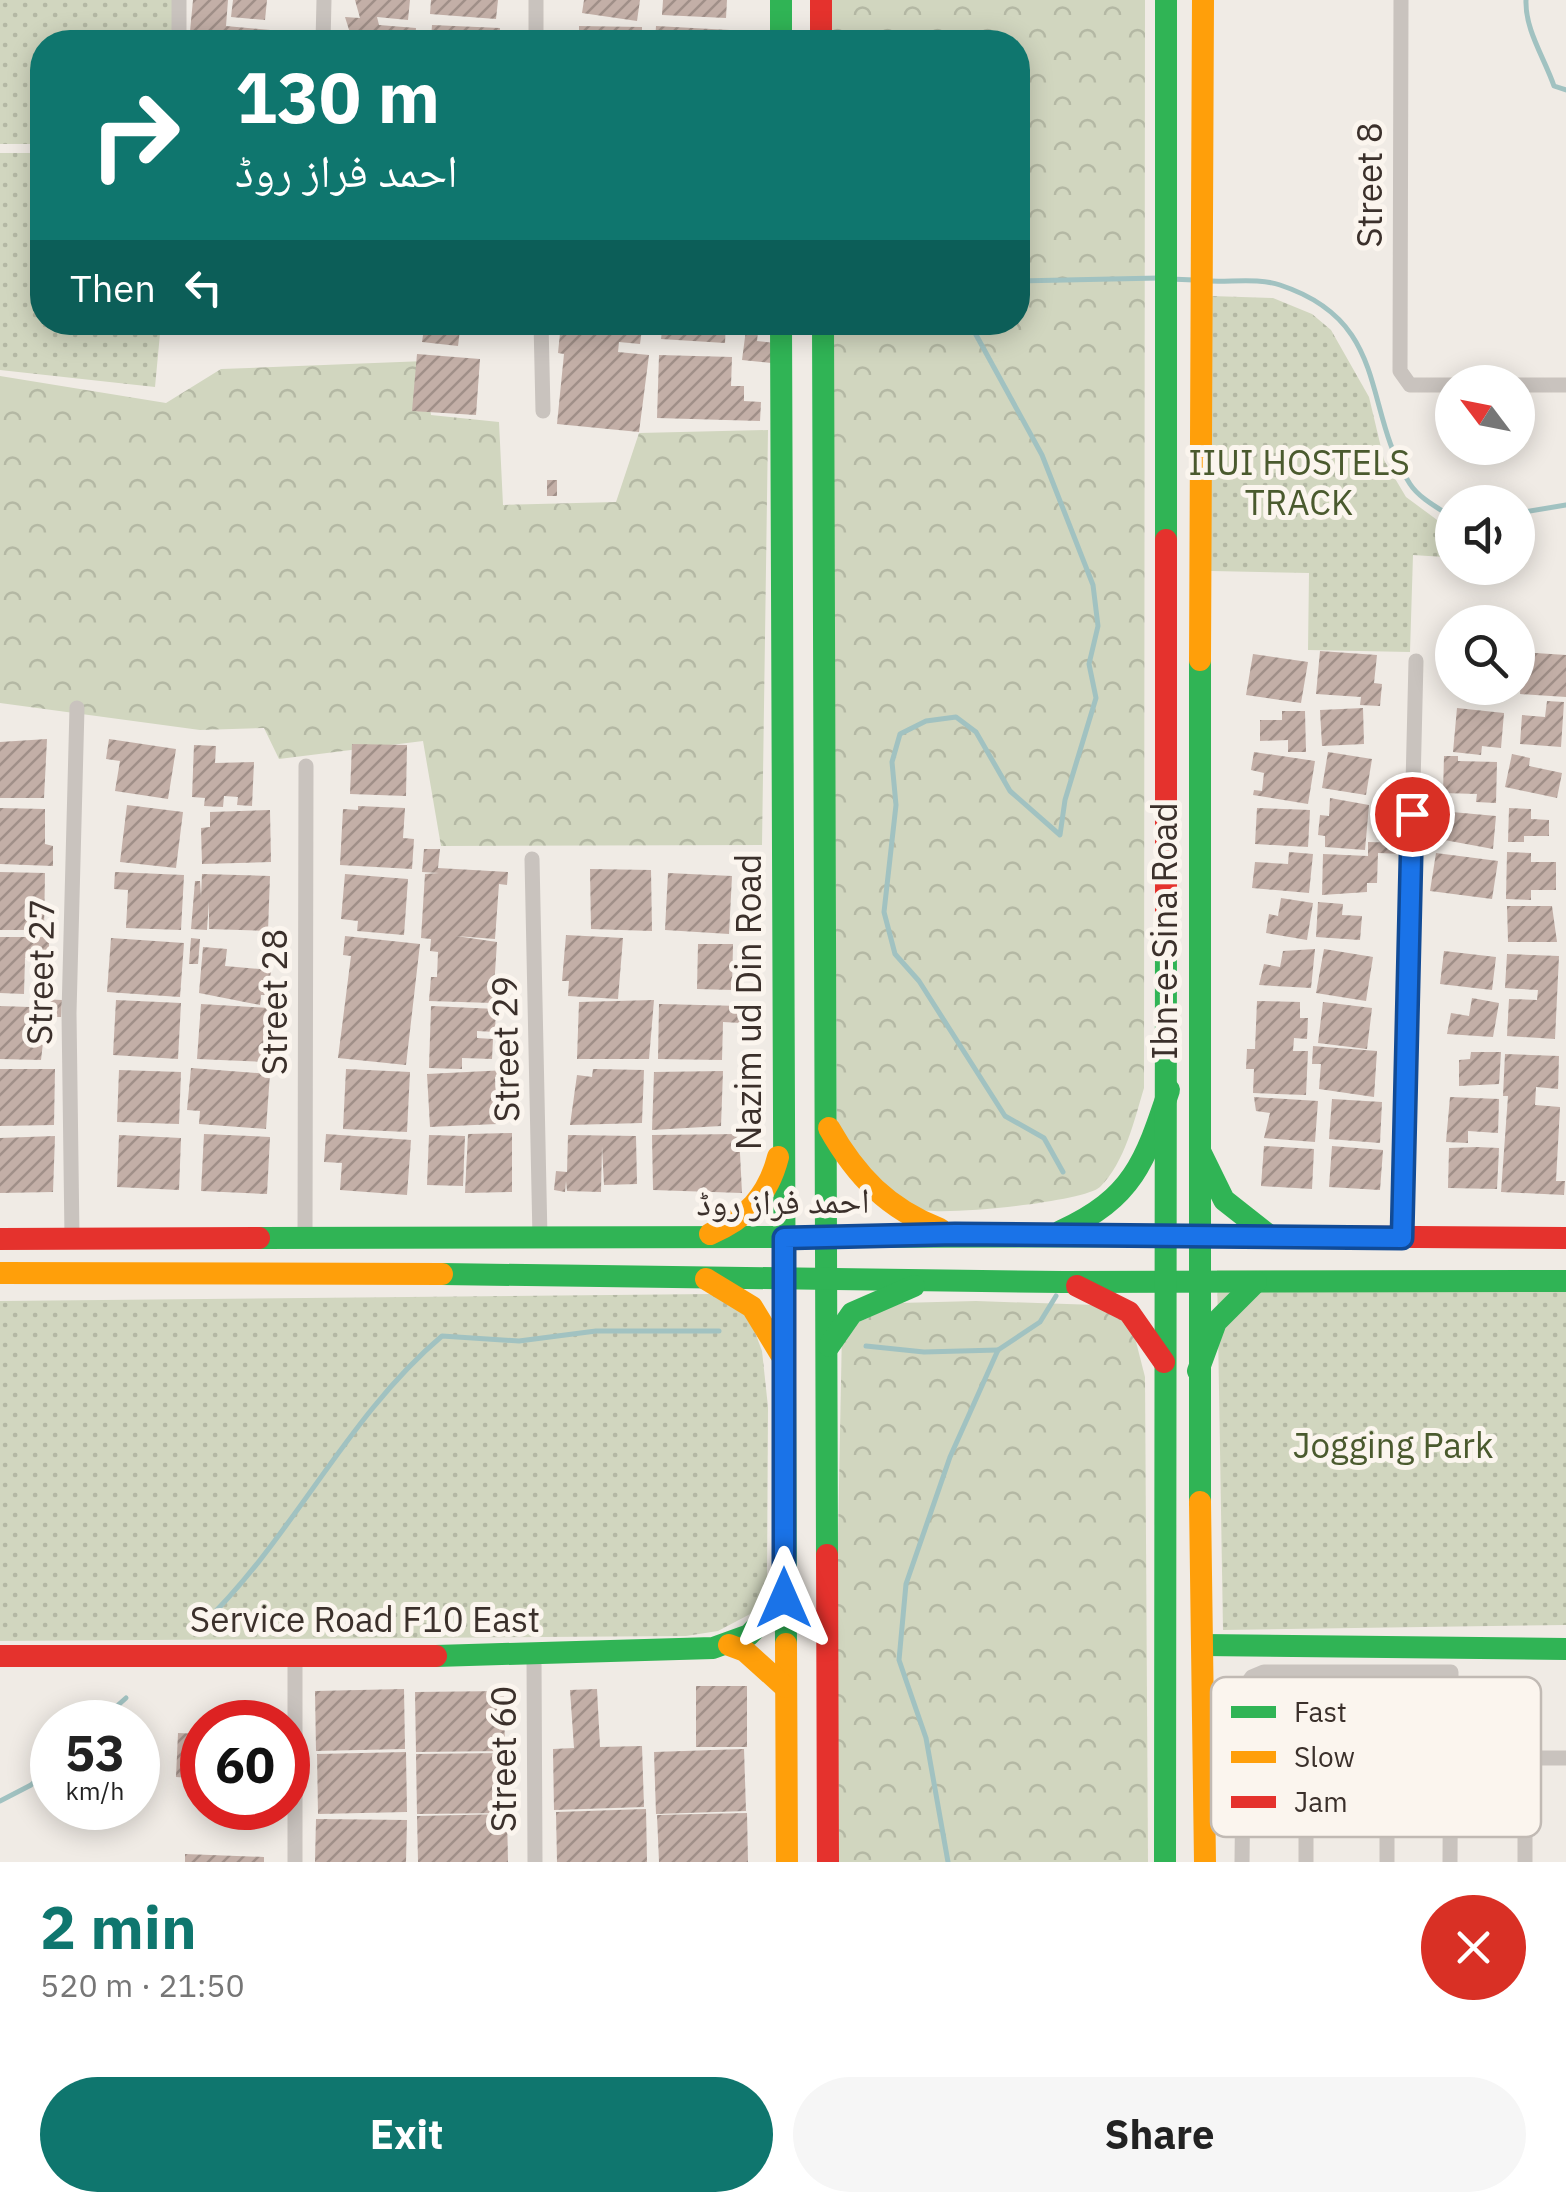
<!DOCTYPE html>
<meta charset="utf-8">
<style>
:root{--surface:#fff;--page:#f6f6f6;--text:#222;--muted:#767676;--accent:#0f766e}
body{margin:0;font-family:"IBM Plex Sans","Noto Naskh Arabic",sans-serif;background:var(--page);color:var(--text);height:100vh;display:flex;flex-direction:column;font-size:38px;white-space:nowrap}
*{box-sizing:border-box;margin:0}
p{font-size:32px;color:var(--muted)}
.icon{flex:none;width:55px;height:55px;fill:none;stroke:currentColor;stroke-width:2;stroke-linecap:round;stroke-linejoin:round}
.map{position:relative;height:1862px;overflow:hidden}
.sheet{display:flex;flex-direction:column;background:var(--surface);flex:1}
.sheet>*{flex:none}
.top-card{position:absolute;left:30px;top:30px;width:1000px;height:305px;border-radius:40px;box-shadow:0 5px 25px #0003;background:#0f766e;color:#fff;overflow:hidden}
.needle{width:65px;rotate:302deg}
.buttons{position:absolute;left:1435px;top:365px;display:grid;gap:20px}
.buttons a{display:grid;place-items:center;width:100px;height:100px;border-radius:50%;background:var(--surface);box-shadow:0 5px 25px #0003;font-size:50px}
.speed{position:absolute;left:30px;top:1700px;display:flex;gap:20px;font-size:50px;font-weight:700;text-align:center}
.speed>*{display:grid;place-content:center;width:130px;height:130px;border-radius:50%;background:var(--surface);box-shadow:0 5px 25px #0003;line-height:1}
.speed small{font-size:25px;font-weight:400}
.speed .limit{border:15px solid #d22;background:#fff;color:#111}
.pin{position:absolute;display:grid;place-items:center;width:85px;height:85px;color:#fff;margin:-42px;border:5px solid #fff;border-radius:50%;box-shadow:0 2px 10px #0007}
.me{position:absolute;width:110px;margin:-55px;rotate:0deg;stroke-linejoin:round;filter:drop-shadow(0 0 8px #0008)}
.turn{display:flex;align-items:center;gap:35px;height:210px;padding:0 40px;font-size:45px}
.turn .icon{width:130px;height:130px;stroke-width:2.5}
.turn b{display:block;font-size:70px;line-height:85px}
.then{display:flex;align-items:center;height:95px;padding:0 40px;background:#0003;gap:20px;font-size:38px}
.round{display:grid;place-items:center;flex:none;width:105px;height:105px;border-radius:52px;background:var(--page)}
.headline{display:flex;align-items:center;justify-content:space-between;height:170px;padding:0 40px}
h1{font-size:60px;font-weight:700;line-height:75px;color:var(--accent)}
.primary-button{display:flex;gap:20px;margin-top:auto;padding:20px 40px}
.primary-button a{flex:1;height:115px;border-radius:60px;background:var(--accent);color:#fff;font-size:40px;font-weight:700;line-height:115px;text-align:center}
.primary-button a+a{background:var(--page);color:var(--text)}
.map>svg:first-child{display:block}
.forest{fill:url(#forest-crowns)}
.park{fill:url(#park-dots)}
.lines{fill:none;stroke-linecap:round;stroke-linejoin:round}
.stream{stroke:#a1c2c1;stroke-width:5}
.building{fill:url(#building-hatch)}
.street{stroke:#c9c3be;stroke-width:15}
.fast{stroke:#30b455;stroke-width:22}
.slow{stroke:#ff9f0a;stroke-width:22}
.jam{stroke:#e5322d;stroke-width:22}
.route-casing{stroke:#114b97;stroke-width:25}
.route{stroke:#1a73e8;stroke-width:18}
.labels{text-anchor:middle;stroke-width:10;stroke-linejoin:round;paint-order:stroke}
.street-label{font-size:35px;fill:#3b302b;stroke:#fbf5ee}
.park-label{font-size:35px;fill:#4a5a2e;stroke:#fbf5ee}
.key{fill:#fbf5ee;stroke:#c1bab4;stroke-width:2.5}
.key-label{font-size:28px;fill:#3b302b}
</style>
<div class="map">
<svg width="1566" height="1862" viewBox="0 0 1566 1862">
<defs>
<pattern id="forest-crowns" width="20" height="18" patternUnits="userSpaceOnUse" patternTransform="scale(2.5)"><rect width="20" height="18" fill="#d1d6bf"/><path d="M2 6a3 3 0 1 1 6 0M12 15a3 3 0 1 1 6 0" fill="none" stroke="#b4b8a4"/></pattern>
<pattern id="park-dots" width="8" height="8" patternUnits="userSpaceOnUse" patternTransform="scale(2.5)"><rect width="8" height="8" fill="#d1d6bf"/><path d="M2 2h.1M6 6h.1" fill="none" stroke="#b4b8a4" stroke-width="1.8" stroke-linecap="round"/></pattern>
<pattern id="building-hatch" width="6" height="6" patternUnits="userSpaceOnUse" patternTransform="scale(2.5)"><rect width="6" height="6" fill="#c3afa7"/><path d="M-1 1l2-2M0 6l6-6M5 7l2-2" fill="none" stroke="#a08f88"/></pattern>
</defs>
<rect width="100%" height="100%" fill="#f0ebe5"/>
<g class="forest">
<path d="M831,0H1145L1144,1088C1134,1121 1125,1162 1100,1187C1084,1202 939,1217 918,1209C879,1195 857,1162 837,1129L832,323L1018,322V42H831Z"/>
<path d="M425,361L431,415L499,422L503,505L616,502L639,433L768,430L762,845L441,846L423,741L279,759L264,728L200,730L0,703V376L166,403L221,369Z"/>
<path d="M976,1301L1096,1305L1132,1326L1145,1377L1148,1862H839L837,1589L842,1330L899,1303Z"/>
</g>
<g class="park">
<path d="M0,0H183L182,42H42V144H0Z"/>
<path d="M42,153V322L161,323L155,387L0,370V153Z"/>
<path d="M1211,296L1273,298L1312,314L1331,330L1369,397L1384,460L1406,497L1448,528L1444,557L1413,555L1410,652L1308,650L1309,573L1211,571Z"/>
<path d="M1217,1270H1566V1625L1223,1630Z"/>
<path d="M713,1294L746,1308L762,1351L768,1407L767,1584L754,1612L718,1631L686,1636L0,1641V1301Z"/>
</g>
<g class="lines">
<g class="stream">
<path d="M1526,0C1525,30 1544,57 1554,86L1566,90"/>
<path d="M1170,279L1194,280"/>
<path d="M1018,281L1159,278"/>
<path d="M1210,281C1232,282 1260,278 1280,285C1392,322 1361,409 1410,484C1419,498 1438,508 1452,517"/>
<path d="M969,322L1042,455L1093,585L1098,626L1089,664L1096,698L1065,800L1060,835L1010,791L976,732L956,717L926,721L900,734L892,762L896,805L884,912L895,954L919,981L1005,1116L1044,1138L1063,1172"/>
<path d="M1518,513L1566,505"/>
<path d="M866,1346L924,1352L998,1350"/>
<path d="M199,1628C292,1540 345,1418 442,1336L519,1341L596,1331H719"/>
<path d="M99,1722L126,1698"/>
<path d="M0,1801L31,1785L52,1766"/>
<path d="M948,1862L926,1738L899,1660L906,1584L950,1457L998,1350L1040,1322L1056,1296"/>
</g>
</g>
<g class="building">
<path d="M193,0H228L226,26L270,30L268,42H189Z"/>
<path d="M233,0H267L265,20L231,17Z"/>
<path d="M355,0H410L408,20L377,17L379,25L416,28L415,42H342L343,35L350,33L345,17L360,18Z"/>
<path d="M431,0H498L496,19L430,14Z"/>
<path d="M584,0H640L637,21L582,13Z"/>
<path d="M663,0H727L726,18L662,15Z"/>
<path d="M432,25L500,28L499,42H431Z"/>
<path d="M579,26L642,27V42H579Z"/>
<path d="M656,26L730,30L729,42H655Z"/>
<path d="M425,322H461L458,346L422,342Z"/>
<path d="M570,322H643L640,344L619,342L618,352L649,355L639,432L557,424L564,354L558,353L560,333L569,334Z"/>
<path d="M663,322H726L725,343L661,339Z"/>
<path d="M747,322H759L757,341L774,343L771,363L742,360Z"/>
<path d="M417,354L480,359L476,415L412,411Z"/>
<path d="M659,355L732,357L731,386H744V401L761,402L760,421L657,418Z"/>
<rect x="547" y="480" width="10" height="16"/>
<path d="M1320,651L1377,655L1374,683L1382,684L1380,706L1360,705L1361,697L1316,694Z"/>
<path d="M1522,652L1566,655V697L1520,694Z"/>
<path d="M1253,654L1308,662L1301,703L1246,695Z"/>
<path d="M1457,688H1501V697L1457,693Z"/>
<path d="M1547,701L1564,702L1561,747L1520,744L1522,715L1545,717Z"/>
<path d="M1363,708L1364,744L1322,746L1320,710Z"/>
<path d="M1457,708L1504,713L1501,748L1482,746L1481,755L1453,752Z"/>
<path d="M1282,711H1305L1306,752H1288V740L1260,741V720H1282Z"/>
<path d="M47,739L44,798H0V742Z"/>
<path d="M109,739L176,749L168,799L115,791L120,761L106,759Z"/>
<path d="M352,744L407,745L406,796L350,794Z"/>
<path d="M194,745L216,746L215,763L254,762L252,806L237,805L238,797L224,796L223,807L204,806L205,798L192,797Z"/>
<path d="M1254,752L1315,761L1308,804L1253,795L1254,790L1262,791L1264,773L1251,770Z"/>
<path d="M1328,752L1372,759L1366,795L1322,788Z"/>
<path d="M1512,754L1530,758L1529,766L1562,773L1557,798L1505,787Z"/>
<path d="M1444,756H1458V761L1497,762L1496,803L1476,802L1477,794L1443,793Z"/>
<path d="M1330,798L1369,805L1365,850L1325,847V836L1318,835L1320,815L1329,816Z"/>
<path d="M127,805L183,812L176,868L120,862Z"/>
<path d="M358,806L405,808L403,838L414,839L412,869L340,865L343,809L358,810Z"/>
<path d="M0,808L45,809V844L53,846V866L0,864Z"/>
<path d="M1257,808L1310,810L1308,847L1255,844Z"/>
<path d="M1509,808L1531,809V819L1549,820V836H1524V842H1508Z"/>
<path d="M270,810L271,862L202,864L201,828L210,827V812Z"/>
<path d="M1441,811L1496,816L1493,849L1439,839Z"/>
<path d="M1368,842L1404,843L1403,854L1378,853L1377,883H1367V892L1322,895L1323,854L1368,856Z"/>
<path d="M424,849H440L438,868L508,872L507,885L499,884L495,939L456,936L497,942L493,1003L429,1001L431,977H437L438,952L430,951L431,939L421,938L425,874L439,873L422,872Z"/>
<path d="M1289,852L1313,854L1309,893L1252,888L1255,862L1288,864Z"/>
<path d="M1507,852L1531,853V862H1556V890H1531V900L1506,899Z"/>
<path d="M1436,853L1498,861L1492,899L1430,891Z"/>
<path d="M590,869L651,870L652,931L591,929Z"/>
<path d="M0,872L45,873L44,930H0Z"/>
<path d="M115,872L184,875L181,930L126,928L128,890L114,889Z"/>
<path d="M668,873L732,876L729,934L665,930Z"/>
<path d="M202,874L270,876L268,931L209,929V901L207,930L191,929L195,881H200L201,897Z"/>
<path d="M345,874L408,879L404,935L357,931L358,921L341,919Z"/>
<path d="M1281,898L1313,903L1307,940L1266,933L1269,914L1278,916Z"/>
<path d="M1318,902L1343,904L1342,915L1362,916L1360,940L1316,937Z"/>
<path d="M1507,906H1552L1557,942H1508Z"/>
<path d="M566,935L623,938L618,999L568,996L569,981H562Z"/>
<path d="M345,936L420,944L406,1065L338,1058L351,956L343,955Z"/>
<path d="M0,937H49V955L25,958L24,994L0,993Z"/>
<path d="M111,938L184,943L180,997L107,992Z"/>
<path d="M191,938L200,939L198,964H189Z"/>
<path d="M698,944H733L732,990L697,989Z"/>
<path d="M203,947L227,949L225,966L271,970L268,995H261L260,1005L199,993Z"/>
<path d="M1315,949L1311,988L1259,985L1264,964L1280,967L1283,951Z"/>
<path d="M1324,949L1373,957L1366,1001L1316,993Z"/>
<path d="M1444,951L1496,957L1492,990L1440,984Z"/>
<path d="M1507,954L1559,956L1555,1039L1507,1036L1509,999L1537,1000L1538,990L1505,988Z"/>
<path d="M1472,998L1499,1003L1493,1037L1447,1034L1451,1013L1469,1016Z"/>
<path d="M41,999L62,1000L61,1017H46L41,1060L0,1059V1006L30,1007Z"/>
<path d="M116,1000L181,1003L178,1059L113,1055Z"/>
<path d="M654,1000L649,1059H577L579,1002Z"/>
<path d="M1257,1001L1300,1002V1018H1308L1307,1039L1294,1038L1293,1051H1308L1306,1095L1253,1093L1254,1069H1246L1247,1049H1255Z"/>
<path d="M1323,1002L1372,1008L1367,1049L1318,1043Z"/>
<path d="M201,1004L269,1008L265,1062L197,1059Z"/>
<path d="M659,1004L741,1006V1023L723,1022L722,1060L658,1059Z"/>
<path d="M431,1006L496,1009L495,1032L477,1031V1038L493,1039L492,1059L462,1058V1069L429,1068Z"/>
<path d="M1313,1046L1377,1051L1374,1097L1319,1089L1321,1064H1312Z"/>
<path d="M1471,1052H1501L1499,1084L1459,1086V1060L1470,1059Z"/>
<path d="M1505,1054L1559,1056L1558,1089L1536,1087L1535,1105L1560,1107L1556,1181H1565L1564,1195L1501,1192L1508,1096H1503Z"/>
<path d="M191,1068L270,1074L266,1129L199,1124L200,1111L187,1110Z"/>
<path d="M0,1069H55L54,1125L0,1126Z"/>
<path d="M346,1069L410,1072L407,1132L343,1129Z"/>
<path d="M593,1069L644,1070L642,1123L570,1125L577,1075L592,1077Z"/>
<path d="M119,1070L181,1072L179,1124L117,1122Z"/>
<path d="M507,1070V1076L495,1077L497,1124L430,1127L427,1074Z"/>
<path d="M723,1071L721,1126L652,1130L654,1072Z"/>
<path d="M1254,1097L1318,1101L1315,1142L1264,1138L1270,1113L1256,1111Z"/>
<path d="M1450,1097L1499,1099L1498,1133L1468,1131V1143L1446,1142Z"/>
<path d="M1332,1099L1382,1102L1380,1143L1329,1139Z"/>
<path d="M512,1133V1192L465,1193L468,1134Z"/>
<path d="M204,1134L270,1137L267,1194L201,1191Z"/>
<path d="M326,1134L411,1140L407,1195L340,1190L342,1163L324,1162Z"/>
<path d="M739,1134L742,1193L653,1190L652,1135Z"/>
<path d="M119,1135L181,1138L179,1190L117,1187Z"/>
<path d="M429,1135L465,1136L463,1186L427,1185Z"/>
<path d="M568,1135L636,1136L637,1184L604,1185L602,1146L601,1192L567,1191L566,1181L565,1192L554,1190L556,1171L567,1172Z"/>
<path d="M55,1136L53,1192L0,1193V1138Z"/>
<path d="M1264,1146L1314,1149L1312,1189L1261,1186Z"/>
<path d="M1332,1146L1383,1150L1380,1190L1329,1187Z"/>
<path d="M1477,1147L1499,1148L1497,1189L1448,1188L1449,1148Z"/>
<rect x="696" y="1686" width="51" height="61"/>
<path d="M404,1689L405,1749L316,1751L315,1691Z"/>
<path d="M597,1689L600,1747L642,1746L644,1807L554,1810L553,1749L574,1748L570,1690Z"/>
<path d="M504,1691L505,1751L416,1752L415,1692Z"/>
<path d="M178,1733L202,1734V1779L176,1777Z"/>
<path d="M744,1749L746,1811L656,1814L654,1752Z"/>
<path d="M406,1752L407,1812L318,1814L317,1754Z"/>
<path d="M505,1753L506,1813L417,1814L416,1754Z"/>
<path d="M646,1809L647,1862H557L556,1812Z"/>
<path d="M747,1813L748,1862H659L657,1815Z"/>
<path d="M507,1814L508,1862H418L417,1816Z"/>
<path d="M316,1819L407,1820L406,1862H315Z"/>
<path d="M185,1854L264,1857V1862H185Z"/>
</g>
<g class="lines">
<g class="street">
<path d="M536,0V42"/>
<path d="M1401,0L1400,371L1410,385H1452"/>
<path d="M179,42V0"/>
<path d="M323,42L324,0"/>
<path d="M541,322L543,411"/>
<path d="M1518,385H1566"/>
<path d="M532,859L540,1238"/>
<path d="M72,1237L69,1013L77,708"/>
<path d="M1402,1237L1416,661"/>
<path d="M305,1238L306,766"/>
<path d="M295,1655V1862"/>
<path d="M534,1656L535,1862"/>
<path d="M1525,1758V1862"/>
<path d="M1204,1759L1566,1758"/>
<path d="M1387,1759V1862"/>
<path d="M1306,1760V1862"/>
<path d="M1242,1862L1244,1688L1252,1677L1264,1672H1451L1450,1862"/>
</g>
<g class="fast">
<path d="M781,0V42"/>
<path d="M781,322L786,1644"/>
<path d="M823,322L827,1555"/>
<path d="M1166,540V0"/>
<path d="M1200,1151L1224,1200L1266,1233"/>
<path d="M1061,1231C1133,1198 1145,1162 1169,1090"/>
<path d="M259,1238L1254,1236"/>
<path d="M442,1274L1063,1282L1566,1281"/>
<path d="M829,1346L852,1313L914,1286"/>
<path d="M1198,1371L1216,1322L1256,1282"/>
<path d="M1200,1502V660"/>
<path d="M1203,1645L1566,1649"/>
<path d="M436,1656L713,1648L749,1635L784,1598"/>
<path d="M1165,1862L1166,913"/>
</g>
<g class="slow">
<path d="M1200,660L1203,0"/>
<path d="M829,1128C856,1176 888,1209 940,1229"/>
<path d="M710,1234C746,1219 768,1196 778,1157"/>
<path d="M0,1273L442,1274"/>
<path d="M706,1279L752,1307L780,1353"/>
<path d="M1200,1502L1205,1862"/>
<path d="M786,1644L787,1862"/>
<path d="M729,1645L745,1651L785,1687"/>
</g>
<g class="jam">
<path d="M821,0V42"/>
<path d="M1166,913V540"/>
<path d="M1254,1236L1566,1238"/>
<path d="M0,1239L259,1238"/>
<path d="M1077,1286L1129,1312L1164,1362"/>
<path d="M827,1555L828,1862"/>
<path d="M0,1656H436"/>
</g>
</g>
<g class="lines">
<g class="route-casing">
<path id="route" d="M784,1598V1238L955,1234L1402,1238L1412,814"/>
</g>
<use href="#route" class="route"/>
</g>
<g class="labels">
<g class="street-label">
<text transform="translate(1370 185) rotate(-90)" y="12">Street 8</text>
<text transform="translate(1165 931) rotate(-90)" y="12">Ibn-e-Sina Road</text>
<text transform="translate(41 972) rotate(-89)" y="12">Street 27</text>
<text transform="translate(275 1002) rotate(-90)" y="12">Street 28</text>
<text transform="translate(749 1002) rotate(-90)" y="12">Nazim ud Din Road</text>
<text transform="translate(506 1049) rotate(-91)" y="12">Street 29</text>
<text transform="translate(783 1202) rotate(-1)" y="12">احمد فراز روڈ</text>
<text x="365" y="1632">Service Road F10 East</text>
<text transform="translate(504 1759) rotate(-90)" y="12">Street 60</text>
</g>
<g class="park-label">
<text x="1299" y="475">IIUI HOSTELS<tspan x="1299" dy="40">TRACK</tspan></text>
<text x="1393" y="1458">Jogging Park</text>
</g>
</g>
<rect x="1211" y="1677" width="330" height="160" rx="15" class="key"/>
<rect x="1231" y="1706" width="45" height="12" fill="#30b455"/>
<rect x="1231" y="1751" width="45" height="12" fill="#ff9f0a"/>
<rect x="1231" y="1796" width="45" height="12" fill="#e5322d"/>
<g class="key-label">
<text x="1294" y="1722">Fast</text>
<text x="1294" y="1767">Slow</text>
<text x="1294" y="1812">Jam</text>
</g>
</svg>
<div class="buttons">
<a><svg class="needle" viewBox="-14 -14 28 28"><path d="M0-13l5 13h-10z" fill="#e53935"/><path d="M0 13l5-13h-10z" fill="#767676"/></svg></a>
<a><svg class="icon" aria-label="sound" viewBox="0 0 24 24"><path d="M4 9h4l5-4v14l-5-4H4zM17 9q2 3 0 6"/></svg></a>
<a><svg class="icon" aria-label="search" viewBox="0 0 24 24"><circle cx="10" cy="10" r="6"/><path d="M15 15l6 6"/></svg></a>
</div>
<div class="speed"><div>53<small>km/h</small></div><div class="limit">60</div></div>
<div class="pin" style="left:1412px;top:814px;background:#d93025"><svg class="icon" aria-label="arrive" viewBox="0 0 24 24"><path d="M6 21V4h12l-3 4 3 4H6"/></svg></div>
<svg class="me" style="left:784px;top:1598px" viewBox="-20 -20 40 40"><path d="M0-17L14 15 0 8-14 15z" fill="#1a73e8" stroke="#fff" stroke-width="4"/></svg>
<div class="top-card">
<div class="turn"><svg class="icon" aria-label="right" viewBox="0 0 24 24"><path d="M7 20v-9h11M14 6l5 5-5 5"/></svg><div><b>130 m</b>احمد فراز روڈ</div></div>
<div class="then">Then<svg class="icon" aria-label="left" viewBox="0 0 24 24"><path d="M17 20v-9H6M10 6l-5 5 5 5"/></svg></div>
</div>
</div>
<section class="sheet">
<div class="headline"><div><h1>2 min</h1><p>520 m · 21:50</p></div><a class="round" style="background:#d93025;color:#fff"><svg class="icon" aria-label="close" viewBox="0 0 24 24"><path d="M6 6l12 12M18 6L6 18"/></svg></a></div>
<div class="primary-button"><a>Exit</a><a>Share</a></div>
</section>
